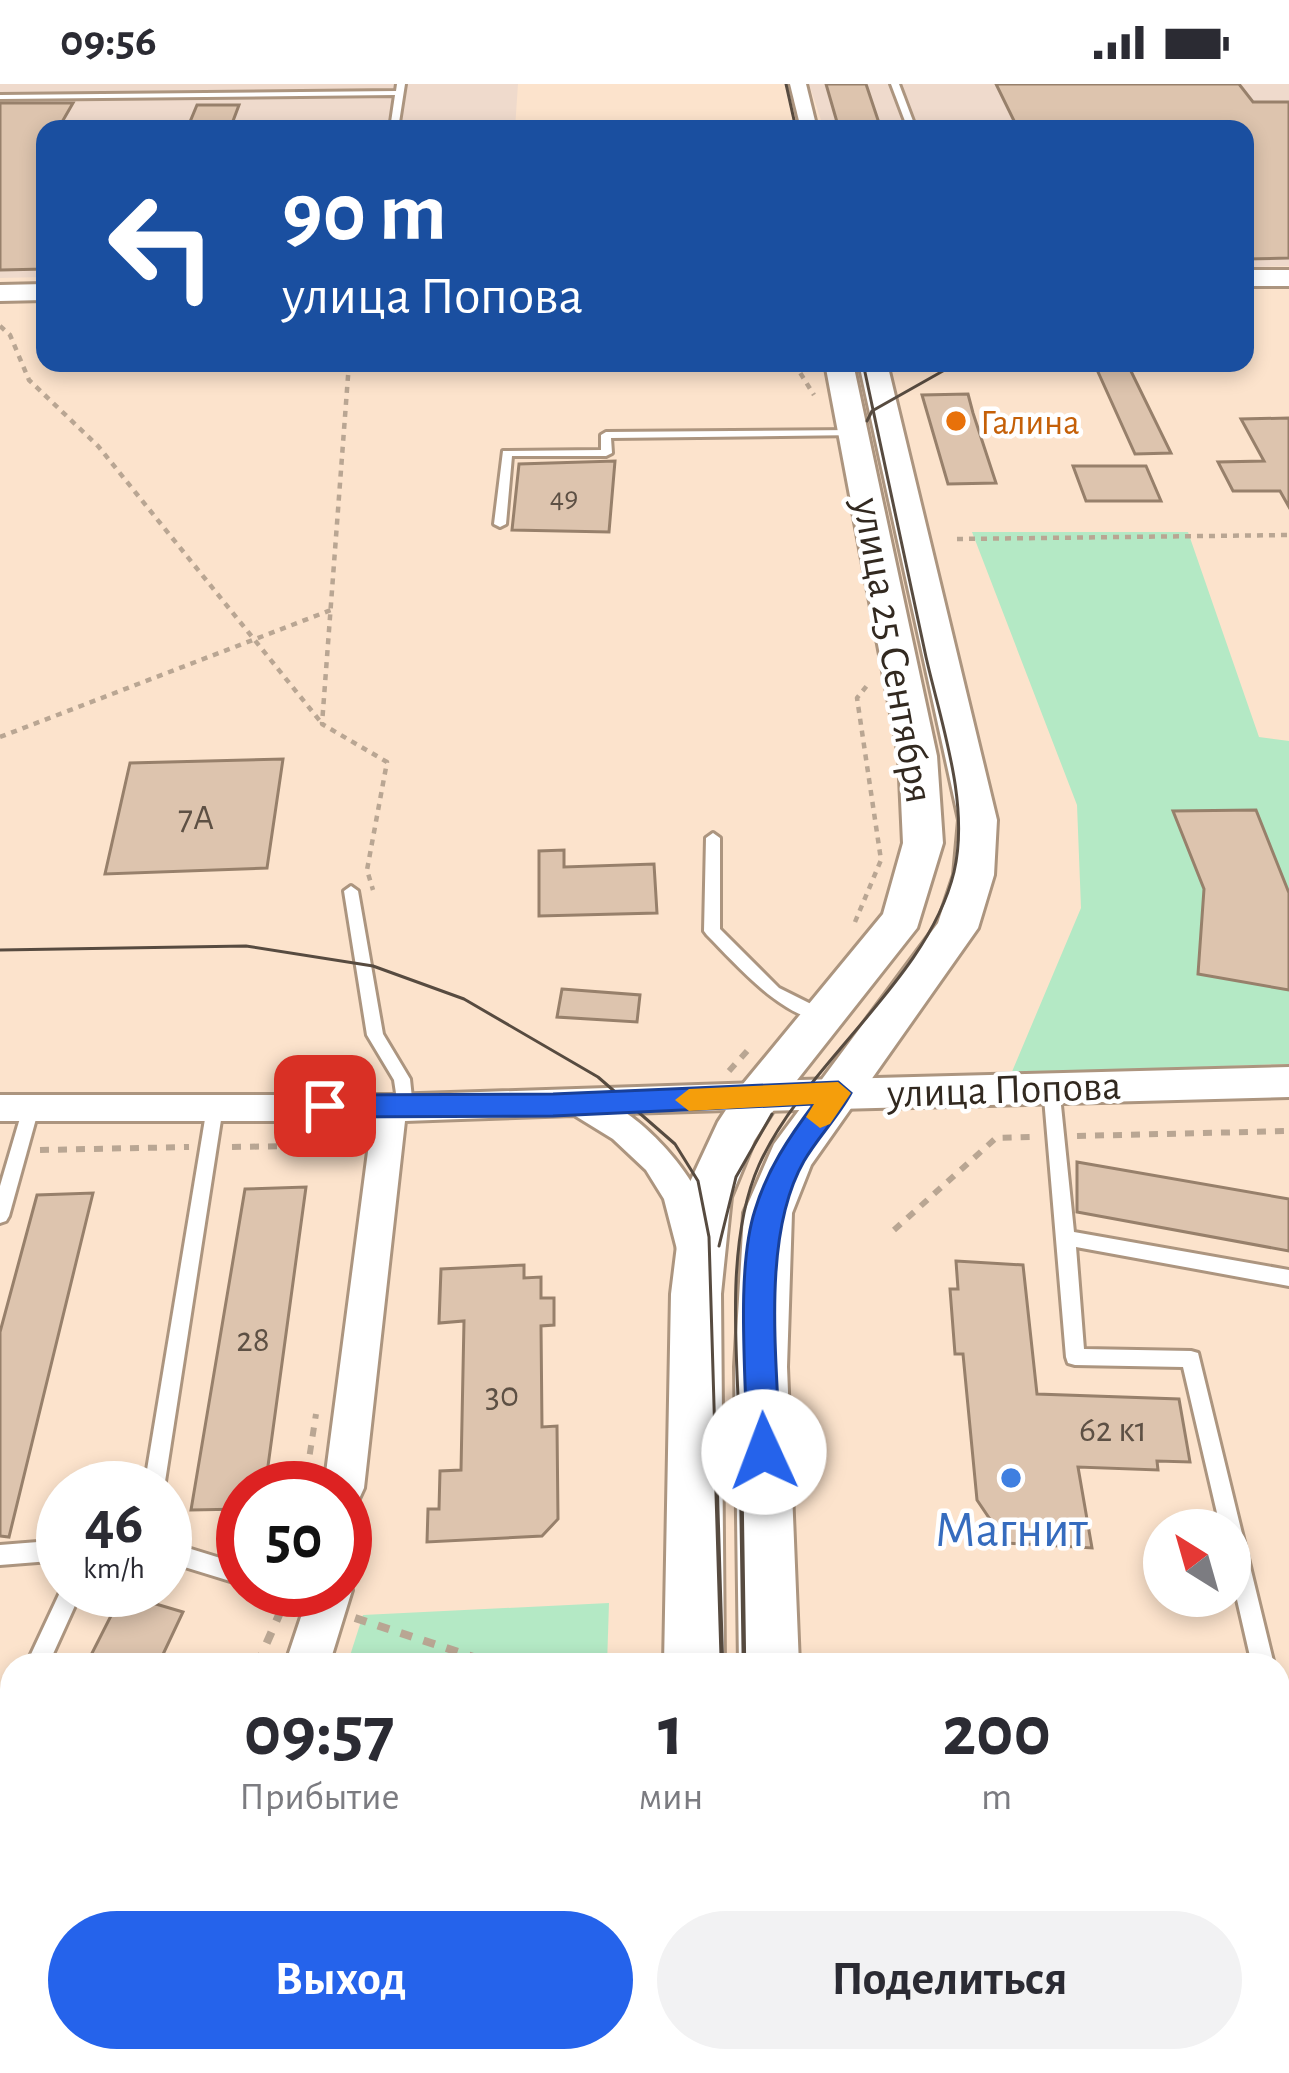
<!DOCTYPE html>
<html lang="ru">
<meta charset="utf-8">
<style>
:root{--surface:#fff;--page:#f2f2f3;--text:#2b2b33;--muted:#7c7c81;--accent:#2563eb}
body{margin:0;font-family:"Alegreya Sans",sans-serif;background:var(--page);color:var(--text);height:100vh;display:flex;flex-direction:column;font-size:45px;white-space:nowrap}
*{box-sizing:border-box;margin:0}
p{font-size:39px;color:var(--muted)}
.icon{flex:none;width:66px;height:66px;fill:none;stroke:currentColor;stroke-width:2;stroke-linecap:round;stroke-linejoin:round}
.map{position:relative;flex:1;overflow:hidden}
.details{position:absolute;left:0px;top:1569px;width:1290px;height:420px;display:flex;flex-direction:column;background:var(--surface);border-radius:36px 36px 0 0;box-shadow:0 6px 18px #0003}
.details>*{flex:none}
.hud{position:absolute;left:36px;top:36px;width:1218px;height:252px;border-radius:24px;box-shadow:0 6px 18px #0003;background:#1a4fa0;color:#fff;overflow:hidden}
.needle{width:78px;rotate:323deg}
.tools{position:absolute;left:1143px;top:1425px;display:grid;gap:24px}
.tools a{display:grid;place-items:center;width:108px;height:108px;border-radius:50%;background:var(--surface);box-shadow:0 6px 18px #0003;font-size:60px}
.speed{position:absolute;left:36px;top:1377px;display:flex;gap:24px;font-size:60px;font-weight:700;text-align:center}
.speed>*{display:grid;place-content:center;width:156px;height:156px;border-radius:50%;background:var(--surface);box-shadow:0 6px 18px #0003;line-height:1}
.speed small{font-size:30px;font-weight:400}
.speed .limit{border:18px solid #d22;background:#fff;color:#111}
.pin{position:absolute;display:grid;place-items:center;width:102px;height:102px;color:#fff;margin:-51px;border-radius:24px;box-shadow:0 6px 18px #0006}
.me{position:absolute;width:132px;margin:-66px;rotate:358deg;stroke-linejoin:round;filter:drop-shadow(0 0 9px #0008)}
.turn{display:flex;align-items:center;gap:42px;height:252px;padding:0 48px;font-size:54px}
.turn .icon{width:156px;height:156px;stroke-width:2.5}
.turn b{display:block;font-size:84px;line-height:102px}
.eta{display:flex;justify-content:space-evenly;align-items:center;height:204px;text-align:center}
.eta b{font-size:72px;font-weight:700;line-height:84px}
.cta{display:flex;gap:24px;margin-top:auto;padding:24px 48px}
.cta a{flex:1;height:138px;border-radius:72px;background:var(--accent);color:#fff;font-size:48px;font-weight:700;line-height:138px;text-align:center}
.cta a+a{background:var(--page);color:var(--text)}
.status{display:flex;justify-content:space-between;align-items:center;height:84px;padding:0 60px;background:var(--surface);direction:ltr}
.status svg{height:33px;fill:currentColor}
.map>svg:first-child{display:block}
.industrial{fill:#efdacc}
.green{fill:#b4e9c5}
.building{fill:#ddc4ae;stroke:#97806b;stroke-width:3}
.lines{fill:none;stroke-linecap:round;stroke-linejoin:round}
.service-casing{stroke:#ac957f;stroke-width:6}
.minor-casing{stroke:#ac957f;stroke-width:6}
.tertiary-casing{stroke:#ac957f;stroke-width:6}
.secondary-casing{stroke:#ac957f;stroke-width:6}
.path-far3{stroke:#b9a693;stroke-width:3;stroke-dasharray:4.5 4.5;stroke-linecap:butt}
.path-far2{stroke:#b9a693;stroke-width:4.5;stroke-dasharray:6 6;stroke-linecap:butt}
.path-far1{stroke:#b9a693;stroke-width:6;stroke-dasharray:9 9;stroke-linecap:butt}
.path{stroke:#b9a693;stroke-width:8;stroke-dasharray:12 12;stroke-linecap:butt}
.service{fill:#fff;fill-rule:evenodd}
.minor{fill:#fff;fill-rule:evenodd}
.tertiary{fill:#fff;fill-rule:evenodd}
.secondary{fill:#fff;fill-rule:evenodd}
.tram-far1{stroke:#574b40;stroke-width:3}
.tram{stroke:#574b40;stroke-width:4.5}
.route{fill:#2563eb;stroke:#184099;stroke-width:3}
.slow{fill:#f59e0b}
.food-dot{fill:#e8710a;stroke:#fff;stroke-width:4.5}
.shop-dot{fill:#3f7fe0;stroke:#fff;stroke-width:4.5}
.labels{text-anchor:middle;stroke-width:9;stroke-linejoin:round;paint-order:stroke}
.far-number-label{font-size:30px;fill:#5d5044}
.far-food-label{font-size:36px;fill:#c56008;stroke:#fff;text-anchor:start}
.number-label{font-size:36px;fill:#5d5044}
.street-label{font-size:42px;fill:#322920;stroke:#fff}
.near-shop-label{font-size:51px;fill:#366cbe;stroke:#fff}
</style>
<div class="status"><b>09:56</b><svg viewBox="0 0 49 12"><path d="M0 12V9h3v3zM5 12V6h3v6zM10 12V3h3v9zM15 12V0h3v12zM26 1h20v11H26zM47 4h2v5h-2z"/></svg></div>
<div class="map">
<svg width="1289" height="1989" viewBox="0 0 1289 1989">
<rect width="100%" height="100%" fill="#fce3cc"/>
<g class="industrial">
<path d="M0,0H518L515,45H45V193L0,194Z"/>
<path d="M809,0H1289V182L1245,183V45H824Z"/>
</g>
<g class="green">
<path d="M972,448H1188L1259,653L1289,657V980L1011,990L1081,824L1077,721Z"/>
<path d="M609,1519L607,1581H347L363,1531Z"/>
<path d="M213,1977H598V1989H209Z"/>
</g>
<g class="building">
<path d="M826,0H866L881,45H839Z"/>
<path d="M996,0H1239L1253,18H1289V174L1245,175V45H1116L1112,39L1018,45Z"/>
<path d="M0,19H73L58,45H45V185L0,186Z"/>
<path d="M197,21H239L230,45H187Z"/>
<path d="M1094,279H1127L1171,369L1135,370Z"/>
<path d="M968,310L973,329L996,399L948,400L922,311Z"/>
<path d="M1289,334V423L1280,407H1233L1218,378L1264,377L1241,335Z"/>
<path d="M615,377L609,448L512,446L519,380Z"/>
<path d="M1073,382H1146L1161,417H1086Z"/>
<path d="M283,675L267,784L105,790L130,679Z"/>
<path d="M1256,726L1289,809V906L1198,890L1204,805L1173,727Z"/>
<path d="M564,766V783L654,780L657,829L539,832V767Z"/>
<path d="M562,905L640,911L637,938L557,933Z"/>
<path d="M1077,1078L1289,1115V1167L1077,1128Z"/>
<path d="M306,1103L265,1404H243V1425L191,1426L245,1105Z"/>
<path d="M93,1109L9,1453L0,1452V1248L37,1111Z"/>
<path d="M956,1177L1023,1181L1037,1310L1179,1315L1190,1378L1157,1377L1158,1386L1078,1383L1092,1464L1006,1459L977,1416L963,1270H955L950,1205H958Z"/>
<path d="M524,1181V1194L541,1193V1214H554V1241L541,1242L542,1343L557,1342L558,1435L542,1452L427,1458L428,1425H439L440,1387L461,1386L464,1237L439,1239L441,1185Z"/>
<path d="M122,1510L183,1528L158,1581H86Z"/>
</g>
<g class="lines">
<g class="service-casing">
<g id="service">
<path d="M397,0H405L398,45H390L395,11L0,15V11L396,7Z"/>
<path d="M891,0H899L916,45H908Z"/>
<path d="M856,346L860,347V351L611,354L612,369L606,372H512L506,440L500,443L494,440L503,367L601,366V351L606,348Z"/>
<path d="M713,749L720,754V845L779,904L827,928L829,932L827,936C785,938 735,879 707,851L704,847L706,754Z"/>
<path d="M351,802L358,807L383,950L410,995L413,1024L411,1029H399L394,996L367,951L344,807Z"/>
<path d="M1051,996L1057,997L1059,1002L1074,1148L1289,1186V1202L1076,1163L1084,1265L1191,1267L1198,1269L1274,1581H1252L1230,1485V1446H1221L1183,1283L1075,1281L1068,1279L1066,1273L1043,1002L1045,997Z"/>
<path d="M215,1016L221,1018L223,1023L164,1404H144L207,1023L209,1018Z"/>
<path d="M31,1017L37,1019L39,1024L9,1132L6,1137L0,1139V1102L23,1024L25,1019Z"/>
<path d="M63,1456V1476L0,1481V1461Z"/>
<path d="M165,1457L243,1481V1501L165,1477Z"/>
<path d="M63,1502V1506H82L48,1581H26Z"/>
<path d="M280,1506H312L330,1515L334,1522L330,1529L323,1532L283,1513Z"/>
<path d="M12,1623V1658L8,1667L0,1670V1635L4,1626Z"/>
<path d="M1289,1639V1661L1278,1662V1640Z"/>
</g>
</g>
<g class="minor-casing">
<g id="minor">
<path d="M790,0H806L817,45H801Z"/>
<path d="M759,999L771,1003L776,1012L771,1021L759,1025L626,1029C662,1053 728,1126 705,1173L692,1177L679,1173L664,1115L646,1086L613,1055L574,1031L405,1037L364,1404L358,1417L345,1422V1404H324L372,1037H0V1011H390Z"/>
<path d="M345,1491L352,1506L329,1581H285L310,1506H345Z"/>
<path d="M130,1977H180L176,1989H126Z"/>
</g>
</g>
<g class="tertiary-casing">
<path id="tertiary" d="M1289,983V1013L759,1027L745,1023L739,1012L745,1001L759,997Z"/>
</g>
<g class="secondary-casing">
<g id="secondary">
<rect x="1245" y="186" width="44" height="16"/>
<path d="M45,200V216L0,217V201Z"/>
<path d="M825,279H853L937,672L943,759L917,844L775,1024L754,1057L731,1113L721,1210L724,1581H664L671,1210L683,1113L718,1038L743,1000L883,830L903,759L899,672Z"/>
<path d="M859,279H887L997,736L994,791L978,844L811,1081L792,1129L787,1283L799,1581H739L735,1283L744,1129L774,1060L938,839L954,791L959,736Z"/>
<rect x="662" y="1977" width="68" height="12"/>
<rect x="749" y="1977" width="68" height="12"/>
</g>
</g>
<path class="path-far3" d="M764,45L789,36"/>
<g class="path-far2">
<path d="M0,242L10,251L29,296L98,362L320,637"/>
<path d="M349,279L322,640L387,678L367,786L373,806"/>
<path d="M794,279L814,311"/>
<path d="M957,455L1289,451"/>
<path d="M0,653L331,526"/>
<path d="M855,838L881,776L857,614L869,599"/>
</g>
<g class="path-far1">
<path d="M729,987L748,966"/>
<path d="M1077,1052L1289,1047"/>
<path d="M232,1063L355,1061"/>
<path d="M40,1066L189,1063"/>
<path d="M894,1146L996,1054L1033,1053"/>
<path d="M307,1388L316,1330"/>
</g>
<g class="path">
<path d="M305,1404L308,1385"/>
<path d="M355,1534L498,1581"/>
<path d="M257,1581L282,1524"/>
<path d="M73,1989L78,1977"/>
</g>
<use href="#service" class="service"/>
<use href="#minor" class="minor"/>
<use href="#tertiary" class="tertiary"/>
<use href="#secondary" class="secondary"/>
<g class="tram-far1">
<path d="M786,0L796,45"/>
<path d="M867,337L872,327L957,279"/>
<path d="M0,866L246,862L373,882L464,915L598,993L675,1060L698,1097L709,1153L716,1388"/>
<path d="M719,1162L736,1093L772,1030"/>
<path d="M741,1388C740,1296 721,1166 759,1081C805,979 928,896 954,788C970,720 941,639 926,573C905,475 884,377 863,279"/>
</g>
<g class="tram">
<path d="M716,1385L722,1581"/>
<path d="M741,1385L744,1581"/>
<path d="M727,1977V1989"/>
<path d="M753,1977V1989"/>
</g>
</g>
<path class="route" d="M838,998L851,1009C838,1033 818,1053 804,1077C760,1154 778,1281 780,1368L775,1379L764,1383L752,1379L747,1368C747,1301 735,1188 755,1126C767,1086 789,1053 814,1020L553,1032L325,1033L311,1022L325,1011L553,1010Z"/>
<path class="slow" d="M838,998L851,1009L830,1040L820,1044L806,1033L814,1020L689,1027L675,1016L689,1005Z"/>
<circle class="food-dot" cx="956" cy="337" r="12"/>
<circle class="shop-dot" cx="1011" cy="1394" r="12"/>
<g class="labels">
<g class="far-number-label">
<text x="564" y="423">49</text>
</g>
<g class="far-food-label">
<text x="980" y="350">Галина</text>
</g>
<g class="number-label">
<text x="196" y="745">7А</text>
<text x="253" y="1267">28</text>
<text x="502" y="1322">30</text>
<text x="1113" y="1357">62 к1</text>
</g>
<g class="street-label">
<text transform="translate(895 566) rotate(80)" y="15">улица 25 Сентября</text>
<text transform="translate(1004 1004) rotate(-2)" y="15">улица Попова</text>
</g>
<g class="near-shop-label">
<text x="1011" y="1462">Магнит</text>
</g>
</g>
</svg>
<div class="tools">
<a><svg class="needle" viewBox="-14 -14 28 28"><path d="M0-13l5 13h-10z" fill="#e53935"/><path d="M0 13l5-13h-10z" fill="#7c7c81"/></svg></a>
</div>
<div class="speed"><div>46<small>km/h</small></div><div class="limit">50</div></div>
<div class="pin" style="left:325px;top:1022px;background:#d93025"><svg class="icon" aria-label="arrive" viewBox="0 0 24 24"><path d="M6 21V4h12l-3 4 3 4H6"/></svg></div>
<svg class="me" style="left:764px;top:1368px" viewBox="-20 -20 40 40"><circle r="19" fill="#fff"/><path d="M0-13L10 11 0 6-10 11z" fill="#2563eb"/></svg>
<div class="hud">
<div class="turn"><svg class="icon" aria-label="left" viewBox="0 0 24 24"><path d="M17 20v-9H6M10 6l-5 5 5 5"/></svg><div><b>90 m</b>улица Попова</div></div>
</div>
<section class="details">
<div class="eta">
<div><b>09:57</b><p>Прибытие</p></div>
<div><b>1</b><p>мин</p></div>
<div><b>200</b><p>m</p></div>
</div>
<div class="cta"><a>Выход</a><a>Поделиться</a></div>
</section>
</div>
